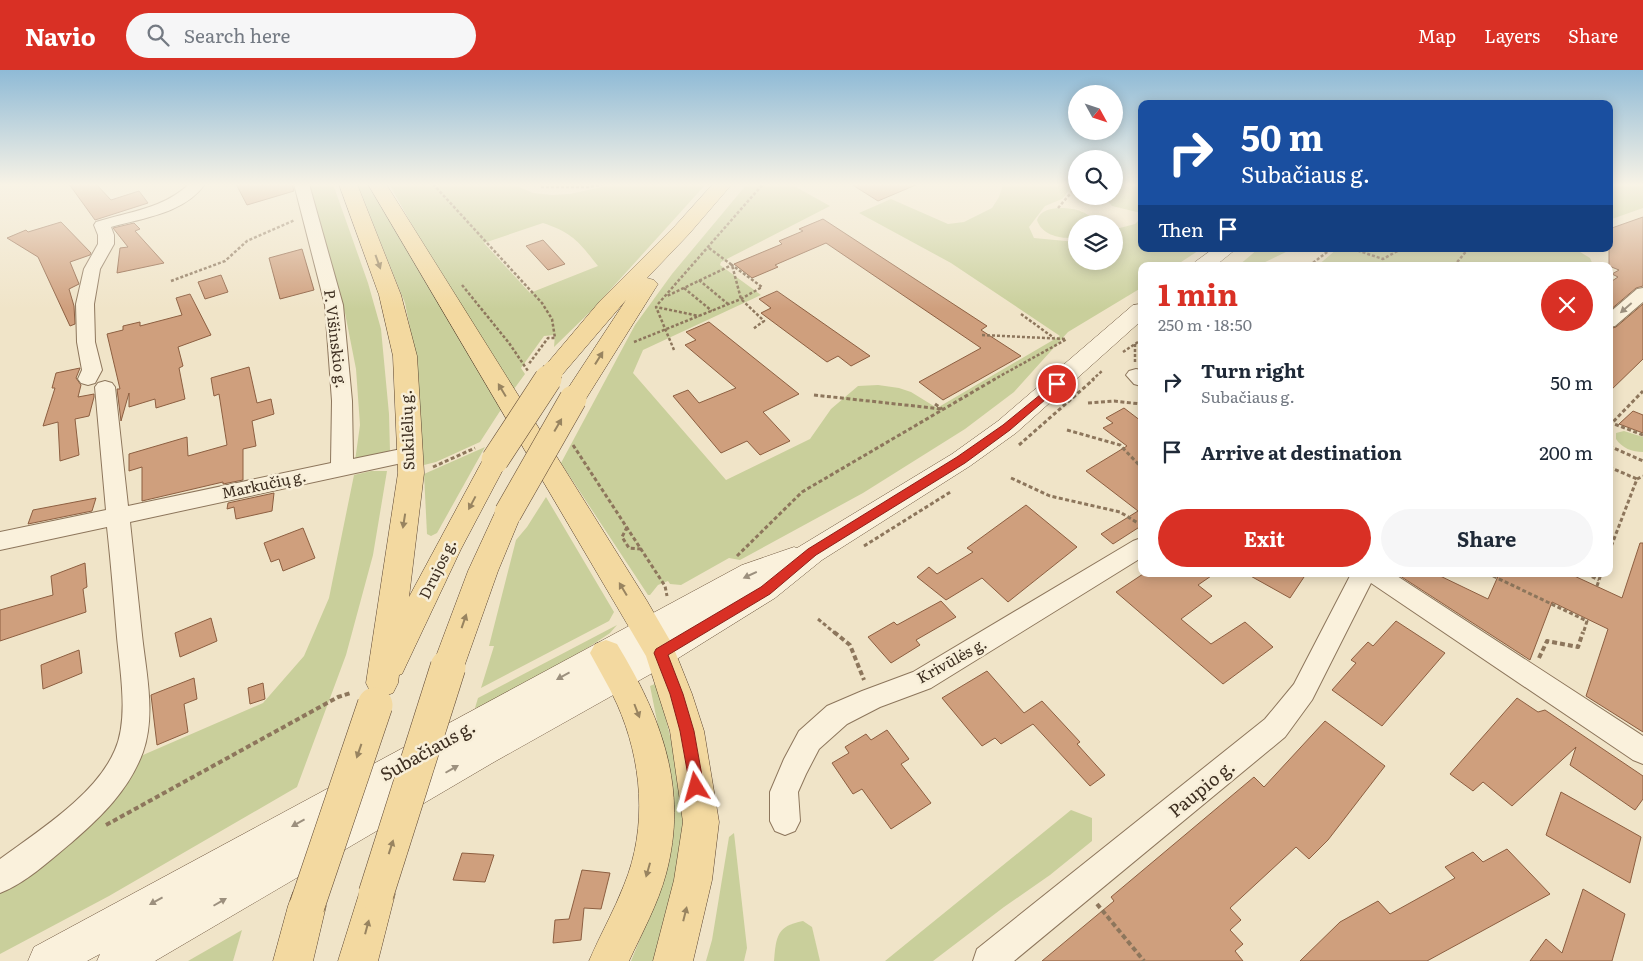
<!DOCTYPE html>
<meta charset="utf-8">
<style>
:root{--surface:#fff;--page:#f6f6f7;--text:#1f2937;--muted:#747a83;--accent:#d93025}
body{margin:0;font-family:Literata,serif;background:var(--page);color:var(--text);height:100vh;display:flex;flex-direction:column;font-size:19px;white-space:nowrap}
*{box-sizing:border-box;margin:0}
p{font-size:16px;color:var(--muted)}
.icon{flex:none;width:28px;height:28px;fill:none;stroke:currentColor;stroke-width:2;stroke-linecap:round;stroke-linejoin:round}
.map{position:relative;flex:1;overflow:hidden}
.details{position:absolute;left:1138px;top:192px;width:475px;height:315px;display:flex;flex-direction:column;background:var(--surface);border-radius:10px;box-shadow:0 2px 12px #0003}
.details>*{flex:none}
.top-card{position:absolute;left:1138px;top:30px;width:475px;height:152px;border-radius:10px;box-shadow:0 2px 12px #0003;background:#1a4fa0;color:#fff;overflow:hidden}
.needle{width:32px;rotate:130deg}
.tools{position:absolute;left:1068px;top:15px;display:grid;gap:10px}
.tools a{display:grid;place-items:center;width:55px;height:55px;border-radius:50%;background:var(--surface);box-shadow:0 2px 12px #0003;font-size:25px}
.pin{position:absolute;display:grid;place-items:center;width:42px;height:42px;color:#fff;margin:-21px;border:2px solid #fff;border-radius:50%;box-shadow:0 1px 5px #0007}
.me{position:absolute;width:55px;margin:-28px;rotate:352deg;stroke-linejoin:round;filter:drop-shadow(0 0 4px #0008)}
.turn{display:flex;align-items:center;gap:18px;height:105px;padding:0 20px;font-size:22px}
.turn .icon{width:65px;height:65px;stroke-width:2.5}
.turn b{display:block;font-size:35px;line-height:42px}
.then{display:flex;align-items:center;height:48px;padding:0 20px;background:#0003;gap:10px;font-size:19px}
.round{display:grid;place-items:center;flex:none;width:52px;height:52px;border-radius:26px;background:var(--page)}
.overview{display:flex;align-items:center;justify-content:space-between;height:85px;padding:0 20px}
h1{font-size:30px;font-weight:700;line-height:38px;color:var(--accent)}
.cta{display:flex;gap:10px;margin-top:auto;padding:10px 20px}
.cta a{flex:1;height:58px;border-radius:30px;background:var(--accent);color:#fff;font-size:20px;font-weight:700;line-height:58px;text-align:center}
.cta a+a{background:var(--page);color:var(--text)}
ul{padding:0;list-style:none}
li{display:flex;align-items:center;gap:15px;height:70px;padding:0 20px}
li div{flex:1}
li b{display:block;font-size:19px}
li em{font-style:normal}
header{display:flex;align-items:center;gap:30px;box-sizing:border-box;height:70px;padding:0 25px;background:var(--accent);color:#fff}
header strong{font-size:24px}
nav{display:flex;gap:28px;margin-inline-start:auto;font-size:18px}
.search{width:350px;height:45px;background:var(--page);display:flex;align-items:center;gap:12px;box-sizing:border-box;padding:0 18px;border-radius:28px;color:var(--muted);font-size:19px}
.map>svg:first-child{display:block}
.green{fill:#c9cf9b;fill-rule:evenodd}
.building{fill:#cf9f7d;stroke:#8d5f41}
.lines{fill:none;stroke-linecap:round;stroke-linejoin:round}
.street-casing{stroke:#8d765c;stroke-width:2}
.secondary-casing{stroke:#6f573f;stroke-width:1}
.primary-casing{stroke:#5b4430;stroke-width:1}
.path-far2{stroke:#8d765c;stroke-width:2.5;stroke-dasharray:3 2;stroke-linecap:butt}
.path-far1{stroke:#8d765c;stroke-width:3;stroke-dasharray:4 2.5;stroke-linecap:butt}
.path{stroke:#8d765c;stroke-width:4;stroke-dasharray:5 3;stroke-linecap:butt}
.street{fill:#faf1dc;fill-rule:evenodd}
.secondary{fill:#faf1dc;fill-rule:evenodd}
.primary{fill:#f3d9a0;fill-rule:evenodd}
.primary-bridge-far2-casing{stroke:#5b4430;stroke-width:22;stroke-linecap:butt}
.primary-bridge-far1-casing{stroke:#5b4430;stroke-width:28;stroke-linecap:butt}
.primary-bridge-casing{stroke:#5b4430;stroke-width:36;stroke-linecap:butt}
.primary-bridge-far2{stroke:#f3d9a0;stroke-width:21}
.primary-bridge-far1{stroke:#f3d9a0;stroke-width:27}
.primary-bridge{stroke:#f3d9a0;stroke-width:35}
.oneway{fill:#988460}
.oneway2{fill:#9c907e}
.route{fill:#d93025;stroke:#8d1f18}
.labels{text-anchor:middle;stroke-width:5;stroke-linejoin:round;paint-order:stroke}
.street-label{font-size:15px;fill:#3d2e20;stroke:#f7eed8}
.near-street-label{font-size:18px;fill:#3d2e20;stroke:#f7eed8}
</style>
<header>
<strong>Navio</strong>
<div class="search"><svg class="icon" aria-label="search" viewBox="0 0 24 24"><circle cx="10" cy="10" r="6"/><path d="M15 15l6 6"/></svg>Search here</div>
<nav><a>Map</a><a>Layers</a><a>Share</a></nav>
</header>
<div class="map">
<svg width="1643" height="891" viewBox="0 0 1643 891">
<rect width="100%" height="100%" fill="#f0e4c8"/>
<g class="green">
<path d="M307,114H333L368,213L381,259L389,344L390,382L355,391L360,355L356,299L345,243Z"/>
<path d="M357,114H368L502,338L480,372L436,392L424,395L411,263L405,233Z"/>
<path d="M389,114H513L533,123L552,125L570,124L615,114H706L592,240L554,277L555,265L544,266L521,298L525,304L514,319L426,180ZM543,153C573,163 579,172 598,196L530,223L484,173Z"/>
<path d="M747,114H797L794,116L830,136L721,192L720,195L761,225L643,280L633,303L726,410L810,369L831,339L858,316L878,315L899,318L911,322L937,338L1060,266L951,193L859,143L891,129L948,154L964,152L992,138L999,127L1003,114H1074L1062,129L1045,136L1029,157L1034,168L1076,172V191H1114V165L1116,159L1135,154L1141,148V179H1201L1175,196H1141V218L1068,262L1014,322L965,359L863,423L740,490L729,488L681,515L670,514L668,511L658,515L650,525H648L561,393L635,255L672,204Z"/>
<path d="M1119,114H1141V143L1112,136L1105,127L1114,126V120Z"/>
<path d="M1609,114L1643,115V138L1609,150Z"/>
<path d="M1058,138C1072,138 1089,140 1095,154H1076V168C1062,169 1042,166 1037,150C1040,141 1049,139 1058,138Z"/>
<path d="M1258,179H1288V181L1257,196H1238Z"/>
<path d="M1337,179H1575L1590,188L1593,195L1317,196Z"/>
<path d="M1624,361L1643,367V382C1632,382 1622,378 1616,369V363Z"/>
<path d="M485,377L437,463L431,466L427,464L424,404Z"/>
<path d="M371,401H387L373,485L346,585L297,717L109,826L0,884V817L110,729L143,685L263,633L304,586L329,528L354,405Z"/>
<path d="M546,427L614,542L609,551L481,618L494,576H489L516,470L527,457Z"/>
<path d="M617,555L610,563L589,577L487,635L475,638L478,628Z"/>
<path d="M657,613L672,674L684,748L682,779L655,891H631L657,828L666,696L650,616Z"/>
<path d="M1071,740L1092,748V771L1050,805L1004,837L933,891H885Z"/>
<path d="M734,763L747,878L744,891H706L712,870L729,767Z"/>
<path d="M803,851L812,857L820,891H774C776,866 777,856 803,851Z"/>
<path d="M242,860L233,891H188Z"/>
</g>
<g class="building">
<path d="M69,114H96L111,130L139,121L148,133L95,150Z"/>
<path d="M236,114H292L294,121L247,135Z"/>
<path d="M851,114H918L878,131Z"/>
<path d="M1643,147V216L1636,218L1609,241V213L1618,207L1612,204L1619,200L1609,196V159Z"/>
<path d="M823,149L987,256L981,260L1021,286L943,330L919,312L981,278L826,173L775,195L778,197L752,208L734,194L782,174L779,171L803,161L799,159Z"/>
<path d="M61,152L91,183L90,185L70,192L79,214L69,219L74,236L75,254L70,256L38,187L7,168L26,160L28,162Z"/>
<path d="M134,153L140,159L135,161L164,193L117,203L120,178L128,177L113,158Z"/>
<path d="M543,170L565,194L548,200L526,176Z"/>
<path d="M302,179L314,220L280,229L269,188Z"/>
<path d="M221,205L228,222L205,229L198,212Z"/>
<path d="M777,221L870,286L851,296L838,286L827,292L761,243L771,238L759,229Z"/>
<path d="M190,224L211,265L178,277L183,296L179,298L185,329L156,338L155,329L129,337V323L121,351L117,319H120L107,264L123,260V256L140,252V256L182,245L176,228Z"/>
<path d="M1643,234V289L1609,322V259L1616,257Z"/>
<path d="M709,252L799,324L763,342L790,371L760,385L747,371L721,383L673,326L688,320L699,333L736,318L685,275L696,270L686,262Z"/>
<path d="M249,297L257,333L271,329L274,344L252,351L256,376L243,379V410L223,414V412L142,431V397L129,401V384L187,367L188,386L227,375L219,324L214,326L211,308Z"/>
<path d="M80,298L76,308L81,315L78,327L94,324V327L89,346L75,349L79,385L60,391L58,352L43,356L55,318H52L56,303Z"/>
<path d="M1124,338L1141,351V456L1113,474L1101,464L1138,441L1086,401L1127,376L1103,358L1113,353L1106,348Z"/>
<path d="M1633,341L1643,345V363L1619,354Z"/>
<path d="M274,423L272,441L236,449L234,437L227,439L228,433Z"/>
<path d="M96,428L92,441L28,454L33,440Z"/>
<path d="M1026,435L1077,477L1008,532L982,508L946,530L917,507L929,497L937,504L973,482L967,478Z"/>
<path d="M303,458L315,488L283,501L279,489L271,492L264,473Z"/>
<path d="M1640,473H1643V662L1586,626L1608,559L1552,532L1530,590L1397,504H1436L1488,529L1499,504H1570L1622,528Z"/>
<path d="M85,493L87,517L83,519L86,542L0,571V540L53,525L51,506Z"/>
<path d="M1143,504H1214L1198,515L1212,526L1181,549L1211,574L1245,552L1273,577L1223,614L1116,522Z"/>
<path d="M1247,504H1306L1290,528Z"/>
<path d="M941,531L956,547L916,570L920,575L891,593L868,567L894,552L897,555Z"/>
<path d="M211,548L217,571L180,587L175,563Z"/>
<path d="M1396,551L1445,583L1382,656L1332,620L1356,593L1351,590L1368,572L1373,576Z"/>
<path d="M79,580L82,603L43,619L41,595Z"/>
<path d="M987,601L1024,643L1042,631L1080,672L1077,674L1105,705L1090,716L1033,654L1001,674L995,668L982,676L942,628Z"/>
<path d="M194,608L197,629L184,634L188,662L157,675L151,625Z"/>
<path d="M263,613L265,629L250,634L248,618Z"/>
<path d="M1517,628L1538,642L1545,640L1643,706V729L1635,740L1570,695L1576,677L1512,736L1483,712L1473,721L1450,704Z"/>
<path d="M1325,651L1385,696L1328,770L1309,789L1296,777L1230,838L1241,850L1230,860L1243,874L1235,881L1243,891H1042L1114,831L1111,827L1254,707L1264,717Z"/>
<path d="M887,660L909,689L901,694L931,733L891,759L862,719L853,724L832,693L849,683L845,677L866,664L871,670Z"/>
<path d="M1561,722L1641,767L1630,813L1546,765Z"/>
<path d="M1507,779L1550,824L1427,891H1300L1340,852L1378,831L1390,844L1455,808L1445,797L1473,782L1483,792Z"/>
<path d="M462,783L494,785L485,812L453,810Z"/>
<path d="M582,800L610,803L601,839L584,838L581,870L553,873L555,850L569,849Z"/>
<path d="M1583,819L1625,844L1612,891H1530L1546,869L1562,883Z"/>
</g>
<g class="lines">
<g class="street-casing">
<g id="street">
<path d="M189,114H205C185,143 143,148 111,157L114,165V174L100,199L94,234L95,272L102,300L95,313L88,315L81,313L78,309L82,300L77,272L76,234L84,199L98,174V165L94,155L96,152C128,142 165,138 189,114Z"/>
<path d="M294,114H309L343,235L352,331L353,389L411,377L418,379L422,384L418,389L411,391L130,452C134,490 138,527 142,565C146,602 156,645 143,682C129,720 101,747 71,773C49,791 26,813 0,823V789C38,761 96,725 115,680C129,649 120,600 117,567C114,530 111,493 107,457L0,480V462L106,440L95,317L98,313L105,311L112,313L115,317L128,436L331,393L332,331L325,235Z"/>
<path d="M1643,218V232L1615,256L1609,257V243L1637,219Z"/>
<path d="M1136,299L1141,300V316L1134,314L1126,305L1129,301Z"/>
<path d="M1141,468V488L931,618L880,637L847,654L819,679L806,704L798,722L800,751L795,761L785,765L775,761L770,751V722L784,689L799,661L827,636L862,621L913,602L1133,471Z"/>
<path d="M1351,504H1394L1643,666V694L1633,690L1371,513L1312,630L1285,667L1014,891H973L977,879L1265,649L1294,614Z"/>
</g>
</g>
<g class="secondary-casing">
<g id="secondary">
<path d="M1213,179H1236L1215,196H1192L1195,192Z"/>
<path d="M1141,234V251L1016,363L970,396L822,490L775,528L672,592L494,692L155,891H97L100,884L87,891H28L34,877L742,495L794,477L797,478L952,384L998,351L1133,235Z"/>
</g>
</g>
<g class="primary-casing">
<g id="primary">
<path d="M339,114H357L401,225L417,286L424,403L409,527L486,384L495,381L504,384L508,390L461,479L402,604L399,605L398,613L393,623L382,627L371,623L366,613L398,403L393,286L379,225Z"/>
<path d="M368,114H386L647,531L672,574L692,624L704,661L719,752L712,810L693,891H653L674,810L683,752L670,661L646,586Z"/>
<path d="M713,114H732L689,164L647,208L654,210L658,214L582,335L573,337L564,335L561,329L626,230L561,306L553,308L545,306L541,301L545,296L600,231L675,156Z"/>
<path d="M508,433L518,436L522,443L498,501L464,597L459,607L448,611L437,607L432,597L468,501L498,436Z"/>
<path d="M606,570L617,574C661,646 689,719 666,804C658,834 642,863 629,891H589C600,865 614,841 624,815C648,757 642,690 617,634C609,616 599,600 590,583L595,574Z"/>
<path d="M376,805L389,811L395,824L378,891H338L363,811Z"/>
<path d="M307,817L321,822L326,836L313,891H273L288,836L293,822Z"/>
</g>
</g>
<g class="path-far2">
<path d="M433,114L542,233L552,249L555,268H548L528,295"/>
<path d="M541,117H588L606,114"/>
<path d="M1058,138L1076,117"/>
<path d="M709,178L732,195L741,229L764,251L753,259"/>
<path d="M1353,179L1383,189L1401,179"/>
<path d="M1309,196L1331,179"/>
<path d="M1454,196L1468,179"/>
<path d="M699,210L728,234"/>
<path d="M171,211L225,191L247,171L295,150"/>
<path d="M462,215L509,273L528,301"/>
<path d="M684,218L712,241"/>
<path d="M658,234L763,114"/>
<path d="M1021,244L1054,268"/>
<path d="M982,265L1066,269"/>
<path d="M634,272L741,229L762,217L732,195L667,226"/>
<path d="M1135,274V292"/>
<path d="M674,280L656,237L699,246"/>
<path d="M1123,282L1141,270"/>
<path d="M993,310L1067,269"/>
<path d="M1092,310L1102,301"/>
</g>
<g class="path-far1">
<path d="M814,325L942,339"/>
<path d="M1088,333L1114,331L1141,334"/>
<path d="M935,334L942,339"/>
<path d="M1609,352L1643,365"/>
<path d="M1609,356L1643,321"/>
<path d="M1067,360L1120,375L1141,397"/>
<path d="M573,375L665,516L667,526"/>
<path d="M1019,375L1094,309"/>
<path d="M1609,376L1643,391"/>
<path d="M433,397L475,378"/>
<path d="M1609,397L1637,409"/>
<path d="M1011,408L1050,426L1120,442L1141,455"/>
<path d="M627,457L622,467L629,478L641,479"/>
<path d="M864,476L952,421"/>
<path d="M1609,482L1637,409L1643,406"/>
<path d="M737,486L802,422L995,309"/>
<path d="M1488,504L1493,506L1494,504"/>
<path d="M1586,504L1599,510"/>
<path d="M1493,506L1587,551L1583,564"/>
<path d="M1597,516L1601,504"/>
<path d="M818,549L836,564"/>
</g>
<g class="path">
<path d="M834,562L850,575L864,610"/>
<path d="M1539,588L1547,571L1578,577L1583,562"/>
<path d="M106,755L338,627L351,623"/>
<path d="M1097,834L1144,891"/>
</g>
<use href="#street" class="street"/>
<use href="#secondary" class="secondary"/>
<use href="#primary" class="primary"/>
<g class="primary-bridge-far2-casing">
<path id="primary-bridge-far2" d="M547,310L553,301"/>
</g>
<g class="primary-bridge-far1-casing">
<g id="primary-bridge-far1">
<path d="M495,390L548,309"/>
<path d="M508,443L573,329"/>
</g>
</g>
<g class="primary-bridge-casing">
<g id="primary-bridge">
<path d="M376,824L448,597"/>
<path d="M307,836L375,635"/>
</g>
</g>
<use href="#primary-bridge-far2" class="primary-bridge-far2"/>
<use href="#primary-bridge-far1" class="primary-bridge-far1"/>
<use href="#primary-bridge" class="primary-bridge"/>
</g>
<defs><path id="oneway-solid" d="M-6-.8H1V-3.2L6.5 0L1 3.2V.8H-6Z" transform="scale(1.25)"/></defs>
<g class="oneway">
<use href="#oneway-solid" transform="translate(378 192) rotate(70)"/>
<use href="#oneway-solid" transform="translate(599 288) rotate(-58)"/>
<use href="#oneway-solid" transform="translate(502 320) rotate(-121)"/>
<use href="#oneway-solid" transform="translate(558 355) rotate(-60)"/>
<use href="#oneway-solid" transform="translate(472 433) rotate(118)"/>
<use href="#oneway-solid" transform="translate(404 451) rotate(99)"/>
<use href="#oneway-solid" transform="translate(623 519) rotate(-121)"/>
<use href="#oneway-solid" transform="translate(464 551) rotate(-71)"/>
<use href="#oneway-solid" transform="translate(637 641) rotate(69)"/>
<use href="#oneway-solid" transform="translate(359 681) rotate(109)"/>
<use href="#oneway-solid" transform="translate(391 777) rotate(-72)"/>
<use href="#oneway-solid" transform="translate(648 800) rotate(106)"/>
<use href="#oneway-solid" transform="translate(685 844) rotate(-76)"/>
<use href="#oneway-solid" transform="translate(367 857) rotate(-75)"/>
</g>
<g class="oneway2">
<use href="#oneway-solid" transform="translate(1626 238) rotate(139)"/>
<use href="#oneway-solid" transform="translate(750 505) rotate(155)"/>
<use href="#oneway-solid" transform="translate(563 606) rotate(151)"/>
<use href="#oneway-solid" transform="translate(452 699) rotate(-30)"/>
<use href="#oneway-solid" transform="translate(298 753) rotate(151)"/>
<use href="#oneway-solid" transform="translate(156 831) rotate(151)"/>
<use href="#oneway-solid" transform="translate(220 832) rotate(-30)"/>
</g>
<linearGradient id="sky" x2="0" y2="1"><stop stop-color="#8fbad6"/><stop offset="0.48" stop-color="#f8f3e6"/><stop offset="1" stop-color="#f8f3e6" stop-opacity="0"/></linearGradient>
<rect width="1643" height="239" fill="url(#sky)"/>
<path class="route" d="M1057,311L1060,312V317L1010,360L965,393L816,485L770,524L668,585L683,624L694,661L704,717L702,722L696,724L691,722L680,661L670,624L654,583L656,579L761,517L808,479L957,387L1003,355Z"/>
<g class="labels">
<g class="street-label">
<text transform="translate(335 269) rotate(83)" y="5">P. Višinskio g.</text>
<text transform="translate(408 360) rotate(-92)" y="5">Sukilėlių g.</text>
<text transform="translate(264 415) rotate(-12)" y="5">Markučių g.</text>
<text transform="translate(438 499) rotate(-64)" y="5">Drujos g.</text>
<text transform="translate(952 591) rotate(-29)" y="5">Krivūlės g.</text>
</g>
<g class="near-street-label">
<text transform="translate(428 681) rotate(-29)" y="6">Subačiaus g.</text>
<text transform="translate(1202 719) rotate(-39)" y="6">Paupio g.</text>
</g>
</g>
</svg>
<div class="tools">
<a><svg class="needle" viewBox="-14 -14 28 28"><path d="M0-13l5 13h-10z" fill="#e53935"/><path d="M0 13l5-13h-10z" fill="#747a83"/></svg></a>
<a><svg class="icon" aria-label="search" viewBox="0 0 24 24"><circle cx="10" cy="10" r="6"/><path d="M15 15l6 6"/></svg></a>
<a><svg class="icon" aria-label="layers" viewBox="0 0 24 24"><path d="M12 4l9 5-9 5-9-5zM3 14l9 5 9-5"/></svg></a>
</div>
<div class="pin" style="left:1057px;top:314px;background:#d93025"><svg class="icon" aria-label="arrive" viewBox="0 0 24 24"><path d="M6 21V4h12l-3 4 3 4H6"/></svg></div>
<svg class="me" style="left:696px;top:717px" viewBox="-20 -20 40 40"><path d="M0-17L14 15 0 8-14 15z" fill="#d93025" stroke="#fff" stroke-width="4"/></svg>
<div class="top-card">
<div class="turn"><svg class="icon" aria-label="right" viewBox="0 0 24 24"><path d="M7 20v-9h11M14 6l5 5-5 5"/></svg><div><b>50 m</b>Subačiaus g.</div></div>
<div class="then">Then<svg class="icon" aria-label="arrive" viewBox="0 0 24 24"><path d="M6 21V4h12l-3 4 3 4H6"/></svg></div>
</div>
<section class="details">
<div class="overview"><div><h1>1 min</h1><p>250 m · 18:50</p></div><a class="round" style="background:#d93025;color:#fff"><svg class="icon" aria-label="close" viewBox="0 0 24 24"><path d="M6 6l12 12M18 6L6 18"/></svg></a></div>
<ul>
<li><svg class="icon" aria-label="right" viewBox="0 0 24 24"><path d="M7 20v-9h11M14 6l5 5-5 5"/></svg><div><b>Turn right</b><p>Subačiaus g.</p></div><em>50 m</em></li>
<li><svg class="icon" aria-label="arrive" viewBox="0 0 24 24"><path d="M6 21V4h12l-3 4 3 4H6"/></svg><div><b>Arrive at destination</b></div><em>200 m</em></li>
</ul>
<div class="cta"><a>Exit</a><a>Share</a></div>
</section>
</div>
